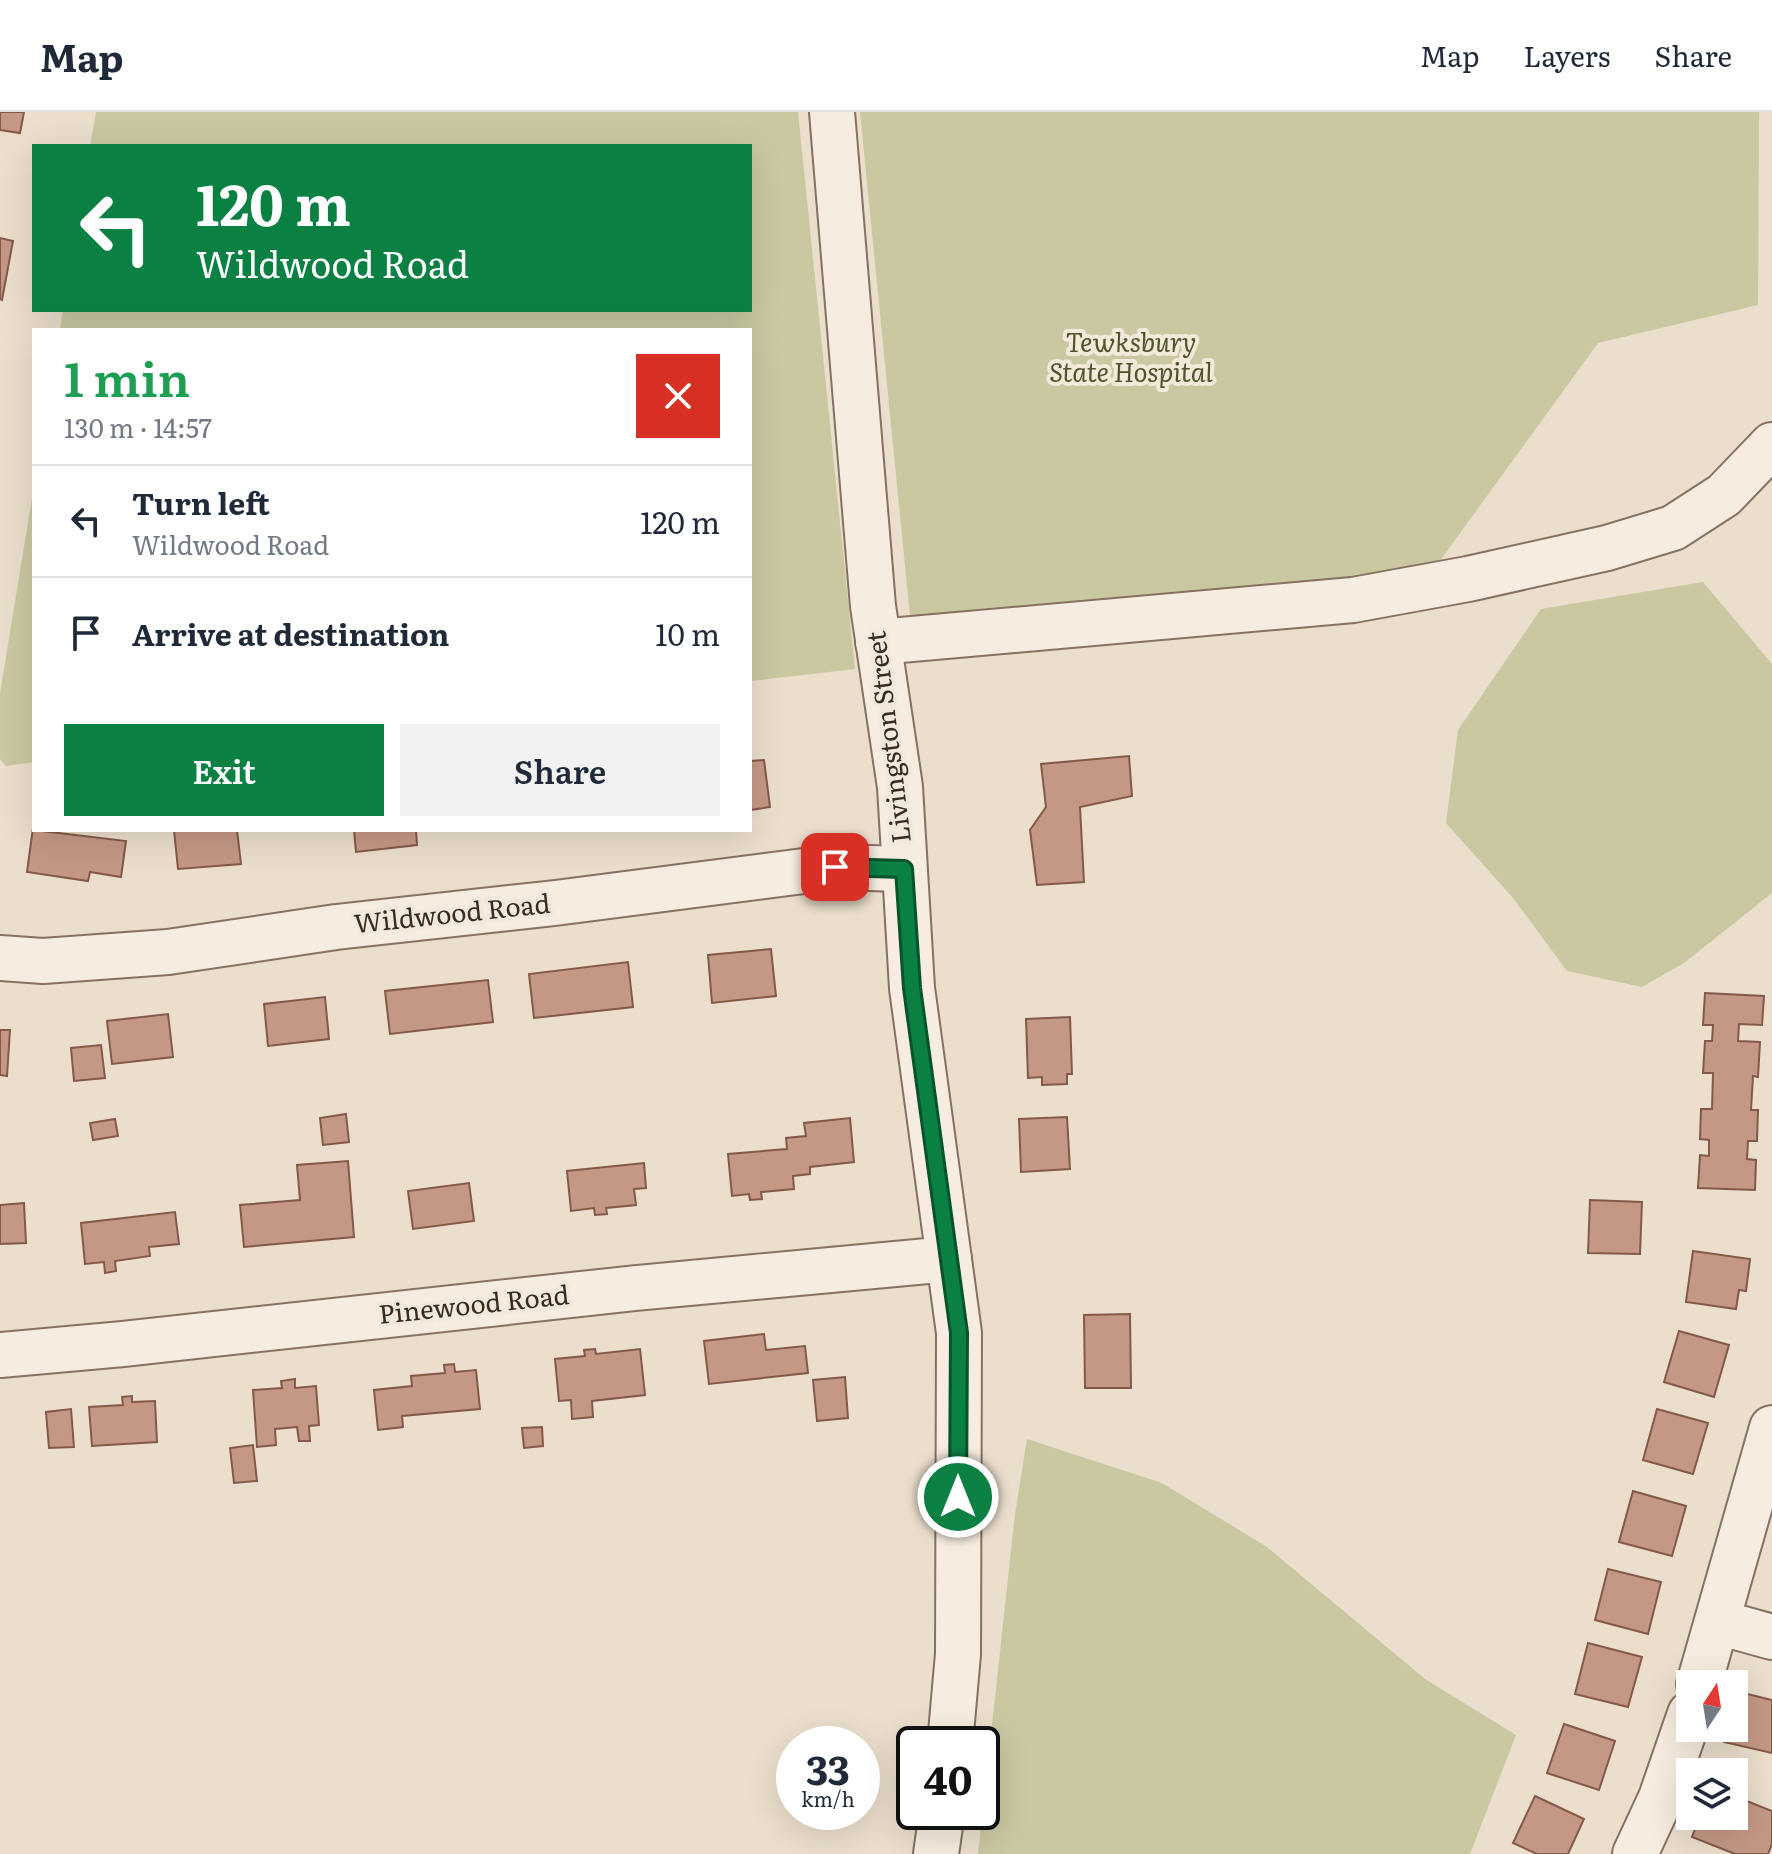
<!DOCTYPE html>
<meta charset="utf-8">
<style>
:root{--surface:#fff;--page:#f2f2f3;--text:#1f2937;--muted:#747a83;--line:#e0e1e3;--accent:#0b8043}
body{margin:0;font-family:Literata,serif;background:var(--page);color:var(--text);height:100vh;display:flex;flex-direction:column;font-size:30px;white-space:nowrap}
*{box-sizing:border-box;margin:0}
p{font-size:26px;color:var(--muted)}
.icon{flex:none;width:44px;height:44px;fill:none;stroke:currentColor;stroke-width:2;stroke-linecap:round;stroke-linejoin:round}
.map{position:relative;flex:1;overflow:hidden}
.details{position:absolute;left:32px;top:216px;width:720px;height:504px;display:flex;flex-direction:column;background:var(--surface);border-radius:0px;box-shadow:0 8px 32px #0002}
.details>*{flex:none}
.banner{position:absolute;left:32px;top:32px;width:720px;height:168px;border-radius:0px;box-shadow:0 8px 32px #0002;background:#0b8043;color:#fff;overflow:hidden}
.needle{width:52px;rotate:12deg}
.controls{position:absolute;left:1676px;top:1558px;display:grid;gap:16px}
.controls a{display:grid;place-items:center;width:72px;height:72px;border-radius:0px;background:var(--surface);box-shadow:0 8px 32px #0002;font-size:40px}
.speed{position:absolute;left:776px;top:1614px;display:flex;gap:16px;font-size:40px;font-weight:700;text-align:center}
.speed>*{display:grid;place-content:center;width:104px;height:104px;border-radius:50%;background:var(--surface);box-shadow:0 8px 32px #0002;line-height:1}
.speed small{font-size:20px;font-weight:400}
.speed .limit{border:4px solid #111;border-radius:12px;background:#fff;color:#111}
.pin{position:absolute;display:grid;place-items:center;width:68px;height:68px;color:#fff;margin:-34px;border-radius:16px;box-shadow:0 4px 12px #0006}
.me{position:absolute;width:88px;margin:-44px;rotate:0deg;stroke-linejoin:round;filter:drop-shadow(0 0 6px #0008)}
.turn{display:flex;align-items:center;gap:28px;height:168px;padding:0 32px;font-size:36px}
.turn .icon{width:104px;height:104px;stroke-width:2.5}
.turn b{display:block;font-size:56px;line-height:68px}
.round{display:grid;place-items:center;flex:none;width:84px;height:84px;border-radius:0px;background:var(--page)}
.overview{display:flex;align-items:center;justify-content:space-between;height:136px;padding:0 32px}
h1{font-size:48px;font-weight:600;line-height:60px;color:#1e9e55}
.button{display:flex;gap:16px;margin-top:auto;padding:16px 32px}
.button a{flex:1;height:92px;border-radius:0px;background:var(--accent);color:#fff;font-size:32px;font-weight:600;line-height:92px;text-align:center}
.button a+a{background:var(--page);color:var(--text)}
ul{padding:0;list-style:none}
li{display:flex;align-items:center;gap:24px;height:112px;padding:0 32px;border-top:2px solid var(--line)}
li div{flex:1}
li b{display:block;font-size:30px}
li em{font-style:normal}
header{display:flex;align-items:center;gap:48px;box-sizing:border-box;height:112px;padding:0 40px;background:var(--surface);border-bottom:2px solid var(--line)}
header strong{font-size:38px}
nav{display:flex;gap:44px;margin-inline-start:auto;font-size:28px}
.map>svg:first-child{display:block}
.green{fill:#c9c8a1}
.building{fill:#c59886;stroke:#84594a;stroke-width:2}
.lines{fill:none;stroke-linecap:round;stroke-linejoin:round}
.minor-casing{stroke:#877161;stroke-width:48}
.minor{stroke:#f6ecdf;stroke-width:44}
.route-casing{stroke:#07532c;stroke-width:20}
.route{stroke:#0b8043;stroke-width:14}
.labels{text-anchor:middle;stroke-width:8;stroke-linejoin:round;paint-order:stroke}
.park-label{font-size:26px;font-style:italic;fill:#4f542c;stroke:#f3e9db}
.street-label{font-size:26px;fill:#392b23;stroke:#f3e9db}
</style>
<header>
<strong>Map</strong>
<nav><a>Map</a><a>Layers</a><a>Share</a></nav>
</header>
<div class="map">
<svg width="1772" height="1742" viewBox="0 0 1772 1742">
<rect width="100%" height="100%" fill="#ebdecc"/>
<g class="green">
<path d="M96,0H798L855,557L750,569V218H60L63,198H750V34H90Z"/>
<path d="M860,0H1759L1758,193L1598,231L1431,461L911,514Z"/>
<path d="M34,374V650L6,654L0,647V581Z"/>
<path d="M1703,470L1772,552V781L1684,851L1642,875L1567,859L1513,786L1446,711L1458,618L1541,497Z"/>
<path d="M1027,1327L1162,1371L1267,1435L1425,1567L1516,1623L1470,1742H978L1015,1402Z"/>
</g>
<g class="building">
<path d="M0,0H24L20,21L0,18Z"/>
<path d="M0,126L13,129L2,188L0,187Z"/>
<path d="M1129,644L1132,684L1080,695L1084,770L1037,773L1030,718L1046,695L1041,652Z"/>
<path d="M764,648L770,695L750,698V649Z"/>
<path d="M33,716L34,718L126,729L121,765L90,760L88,769L27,760Z"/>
<path d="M174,718H237L241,752L178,757Z"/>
<path d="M354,718H416L417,733L356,740Z"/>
<path d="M771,837L776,884L712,891L708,843Z"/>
<path d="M628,850L633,895L534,906L529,862Z"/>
<path d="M488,868L493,910L390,922L385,879Z"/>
<path d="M1705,881L1764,884L1762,913L1739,912L1738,929L1760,930L1758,965L1753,964L1751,998H1758L1757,1029H1748L1747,1047L1756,1048L1755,1078L1698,1076L1700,1043L1709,1044V1028L1700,1027L1701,997H1712L1713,961H1703L1705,929H1712L1713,913H1703Z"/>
<path d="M325,885L329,927L268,934L264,892Z"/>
<path d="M168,902L173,945L112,952L107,909Z"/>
<path d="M1070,905L1072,962H1067V972L1042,973V965L1028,966L1026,907Z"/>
<path d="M0,918H10L7,964L0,963Z"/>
<path d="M101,933L105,966L74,969L71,936Z"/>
<path d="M346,1002L349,1030L323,1033L320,1006Z"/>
<path d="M1067,1005L1070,1057L1021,1060L1019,1007Z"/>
<path d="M850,1006L854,1050L810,1055V1062L793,1064L794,1077L761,1080L762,1087L750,1088L749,1082L732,1084L728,1042L787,1037L786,1026L806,1024L804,1011Z"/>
<path d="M115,1007L118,1024L93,1028L90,1011Z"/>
<path d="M348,1049L354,1125L244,1135L240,1093L300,1088L297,1053Z"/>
<path d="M644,1051L646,1076L634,1077L636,1093L606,1096L607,1102L595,1103L594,1096L571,1099L567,1059Z"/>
<path d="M469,1071L474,1109L413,1117L408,1079Z"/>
<path d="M1590,1088L1642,1090L1640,1142L1588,1141Z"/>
<path d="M24,1091L26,1131L0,1132V1093Z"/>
<path d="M175,1100L179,1132L149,1135L150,1144L115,1149L116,1159L105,1161L104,1150L85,1152L81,1111Z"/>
<path d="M1693,1139L1750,1147L1746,1179L1739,1178L1736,1197L1686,1190Z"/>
<path d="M1130,1202L1131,1276H1085L1084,1203Z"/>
<path d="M1679,1219L1729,1233L1714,1285L1664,1270Z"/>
<path d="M764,1222L766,1238L805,1234L808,1261L709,1272L704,1229Z"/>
<path d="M595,1237L596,1242L640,1237L645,1283L592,1289L593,1305L572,1307L571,1288L559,1289L555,1247L585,1244L584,1238Z"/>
<path d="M454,1252L455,1260L476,1258L480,1297L402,1304L403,1315L378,1318L374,1278L412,1274L411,1264L445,1261L444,1253Z"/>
<path d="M845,1265L848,1306L817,1309L813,1268Z"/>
<path d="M295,1267V1276L316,1274L319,1313L309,1314L310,1329H299L297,1315L275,1317L276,1333L257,1335L253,1278L282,1276L281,1269Z"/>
<path d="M132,1284V1290L155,1289L157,1330L92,1334L89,1295L123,1293L122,1285Z"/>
<path d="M71,1297L74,1335L49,1336L46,1300Z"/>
<path d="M1657,1297L1708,1311L1693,1362L1643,1348Z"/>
<path d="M542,1315L543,1334L524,1336L522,1316Z"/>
<path d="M253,1333L257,1369L234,1371L230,1336Z"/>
<path d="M1633,1379L1686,1394L1672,1444L1619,1430Z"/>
<path d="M1608,1457L1661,1470L1648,1522L1595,1508Z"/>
<path d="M1588,1531L1642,1545L1628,1595L1575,1582Z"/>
<path d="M1735,1579L1772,1588V1641L1724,1630L1727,1616H1734Z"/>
<path d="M1564,1612L1615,1629L1599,1678L1547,1661Z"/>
<path d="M1535,1684L1584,1707L1568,1742H1537L1513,1731Z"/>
<path d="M1734,1684L1772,1699V1732L1768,1742H1735L1692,1725L1700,1704H1734Z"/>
</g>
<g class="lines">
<g class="minor-casing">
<g id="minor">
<path d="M832,0L873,494L900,675L912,876L959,1221L958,1542L950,1632"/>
<path d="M878,530L1353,488L1468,467L1607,436L1673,416L1724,383L1772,333"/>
<path d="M0,846L43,849L168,840L336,815L555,791L835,755L904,757"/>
<path d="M0,1243L123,1232L636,1176L949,1147"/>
<path d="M1718,1510L1772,1525"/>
<path d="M1699,1572L1772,1316"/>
<path d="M936,1742L942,1700"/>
<path d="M1635,1742L1661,1686L1690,1602"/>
</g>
</g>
<use href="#minor" class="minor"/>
</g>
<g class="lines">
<g class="route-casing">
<path id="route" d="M835,755L904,757L912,876L959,1221L958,1385"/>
</g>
<use href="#route" class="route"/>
</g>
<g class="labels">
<g class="park-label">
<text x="1131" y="240">Tewksbury<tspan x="1131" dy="30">State Hospital</tspan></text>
</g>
<g class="street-label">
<text transform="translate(889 625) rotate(-97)" y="9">Livingston Street</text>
<text transform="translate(452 802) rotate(-6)" y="9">Wildwood Road</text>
<text transform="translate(474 1193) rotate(-6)" y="9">Pinewood Road</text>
</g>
</g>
</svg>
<div class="controls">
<a><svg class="needle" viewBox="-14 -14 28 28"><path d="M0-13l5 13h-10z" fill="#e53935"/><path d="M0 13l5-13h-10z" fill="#747a83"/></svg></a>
<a><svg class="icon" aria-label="layers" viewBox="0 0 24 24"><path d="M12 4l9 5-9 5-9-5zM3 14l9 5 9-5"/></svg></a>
</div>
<div class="speed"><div>33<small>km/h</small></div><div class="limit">40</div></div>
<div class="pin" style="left:835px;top:755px;background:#d93025"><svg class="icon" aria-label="arrive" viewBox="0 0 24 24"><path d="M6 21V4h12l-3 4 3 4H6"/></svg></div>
<svg class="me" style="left:958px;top:1385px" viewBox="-20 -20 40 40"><circle r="17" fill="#0b8043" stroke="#fff" stroke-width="3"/><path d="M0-11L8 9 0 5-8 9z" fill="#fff"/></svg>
<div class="banner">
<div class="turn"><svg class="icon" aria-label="left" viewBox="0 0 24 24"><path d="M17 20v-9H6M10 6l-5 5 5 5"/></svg><div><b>120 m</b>Wildwood Road</div></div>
</div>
<section class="details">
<div class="overview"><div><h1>1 min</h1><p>130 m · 14:57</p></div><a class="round" style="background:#d93025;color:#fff"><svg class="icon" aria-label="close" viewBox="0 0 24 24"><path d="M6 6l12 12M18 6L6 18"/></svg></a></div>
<ul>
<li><svg class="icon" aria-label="left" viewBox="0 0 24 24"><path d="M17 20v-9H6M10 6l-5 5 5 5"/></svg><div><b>Turn left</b><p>Wildwood Road</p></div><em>120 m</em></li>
<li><svg class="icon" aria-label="arrive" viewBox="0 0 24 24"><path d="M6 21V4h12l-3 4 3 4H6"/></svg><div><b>Arrive at destination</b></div><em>10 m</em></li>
</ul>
<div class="button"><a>Exit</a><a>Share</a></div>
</section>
</div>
